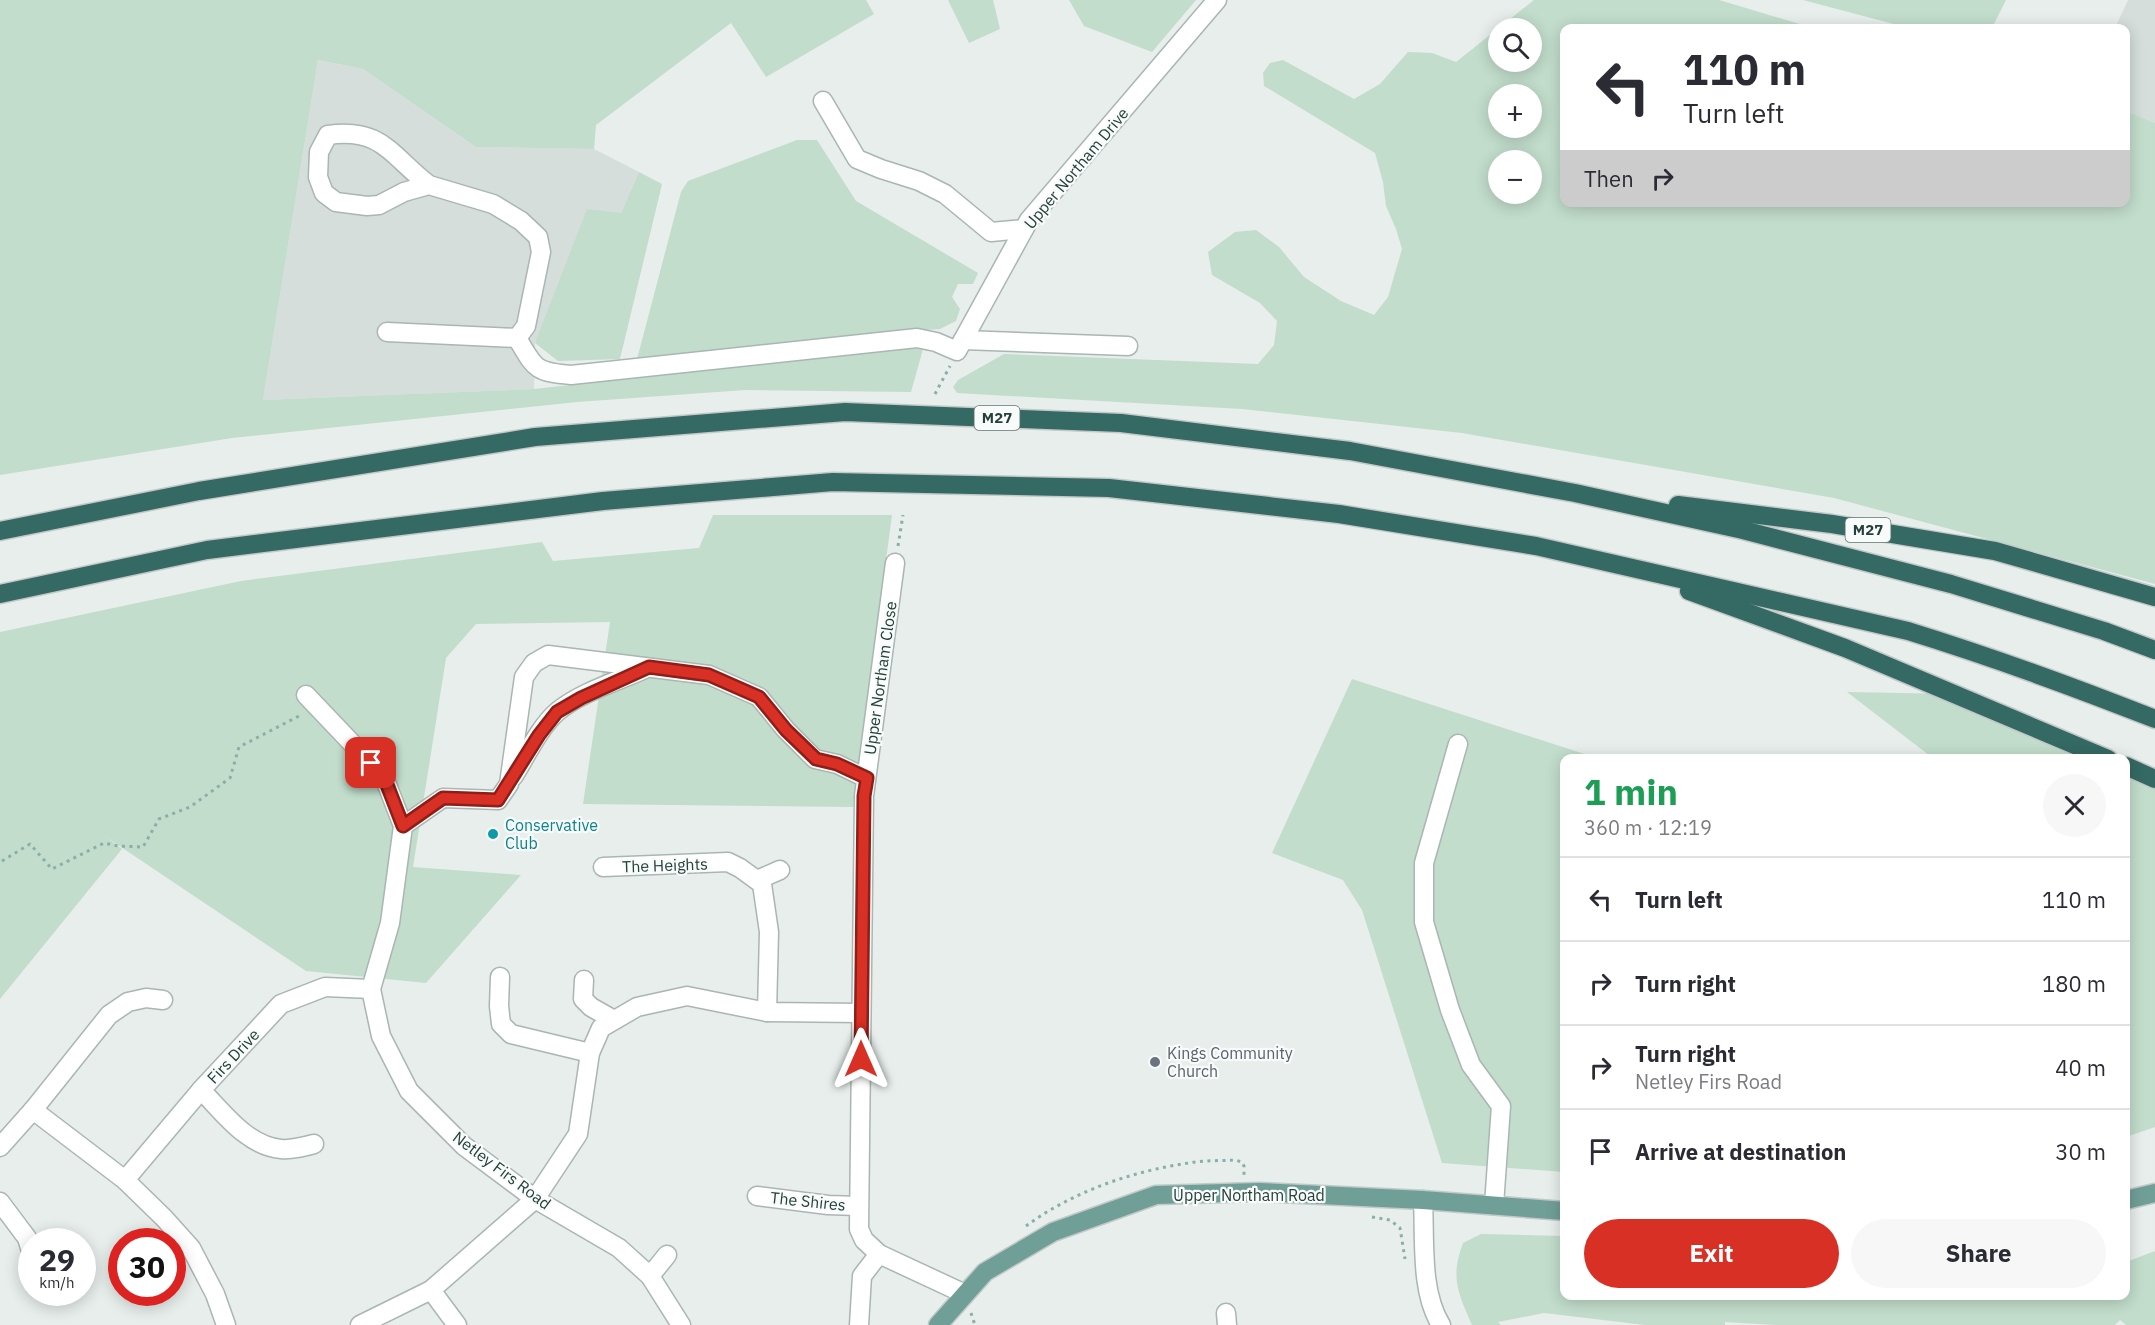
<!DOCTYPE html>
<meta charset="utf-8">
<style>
:root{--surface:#fff;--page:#f7f7f7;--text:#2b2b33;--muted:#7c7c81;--line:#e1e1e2;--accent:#d93025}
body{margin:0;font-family:"IBM Plex Sans",sans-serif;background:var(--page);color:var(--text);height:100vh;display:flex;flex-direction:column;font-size:22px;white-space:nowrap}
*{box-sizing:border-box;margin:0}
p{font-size:20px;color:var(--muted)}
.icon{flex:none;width:33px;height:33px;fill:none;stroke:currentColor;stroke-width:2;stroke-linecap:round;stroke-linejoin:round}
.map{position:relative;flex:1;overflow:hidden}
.sheet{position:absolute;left:1560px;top:754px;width:570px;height:546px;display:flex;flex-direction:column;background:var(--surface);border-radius:12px;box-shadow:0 3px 15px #0003}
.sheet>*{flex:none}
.banner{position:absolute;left:1560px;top:24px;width:570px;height:183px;border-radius:12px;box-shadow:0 3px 15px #0003;background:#fff;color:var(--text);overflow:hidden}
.controls{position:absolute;left:1488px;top:18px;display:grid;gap:12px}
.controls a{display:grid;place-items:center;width:54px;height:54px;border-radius:50%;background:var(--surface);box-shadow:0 3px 15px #0003;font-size:30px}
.speed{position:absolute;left:18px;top:1228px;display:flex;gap:12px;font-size:30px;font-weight:700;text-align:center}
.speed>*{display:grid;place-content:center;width:78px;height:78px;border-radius:50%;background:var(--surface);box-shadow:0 3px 15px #0003;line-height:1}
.speed small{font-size:15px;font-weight:400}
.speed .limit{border:9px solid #d22;background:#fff;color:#111}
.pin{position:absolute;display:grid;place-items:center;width:51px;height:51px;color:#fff;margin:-26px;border-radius:12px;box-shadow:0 3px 9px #0006}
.me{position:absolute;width:66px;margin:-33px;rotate:0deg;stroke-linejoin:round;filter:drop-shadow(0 0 4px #0008)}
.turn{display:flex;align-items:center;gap:21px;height:126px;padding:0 24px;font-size:27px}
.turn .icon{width:78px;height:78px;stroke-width:2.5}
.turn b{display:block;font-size:42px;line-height:51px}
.then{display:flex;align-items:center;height:57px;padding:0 24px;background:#0003;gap:12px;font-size:22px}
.round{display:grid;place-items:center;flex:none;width:63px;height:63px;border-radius:32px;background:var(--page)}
.headline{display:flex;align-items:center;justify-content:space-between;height:102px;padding:0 24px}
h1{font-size:36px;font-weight:800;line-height:45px;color:#1e9e55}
.primary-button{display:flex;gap:12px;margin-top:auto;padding:12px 24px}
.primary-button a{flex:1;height:69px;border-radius:36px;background:var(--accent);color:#fff;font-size:24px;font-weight:800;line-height:69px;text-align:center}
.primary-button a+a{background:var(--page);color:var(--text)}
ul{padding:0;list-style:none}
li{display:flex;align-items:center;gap:18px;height:84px;padding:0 24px;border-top:2px solid var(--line)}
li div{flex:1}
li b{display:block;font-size:22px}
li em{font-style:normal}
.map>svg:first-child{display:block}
.built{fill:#d5dedb}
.green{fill:#c2ddcc;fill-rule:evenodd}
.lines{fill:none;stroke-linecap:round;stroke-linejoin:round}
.minor-casing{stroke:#aab6b3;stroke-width:21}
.major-casing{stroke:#c3c9c8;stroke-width:21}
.highway-casing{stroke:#c3c9c8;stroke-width:21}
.path{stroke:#8aafa7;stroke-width:3;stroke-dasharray:3 4.5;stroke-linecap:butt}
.minor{stroke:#fff;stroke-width:18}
.major{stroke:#709f98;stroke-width:18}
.highway{stroke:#356963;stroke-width:18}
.route-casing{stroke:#8d1f18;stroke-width:15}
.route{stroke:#d93025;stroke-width:10}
.culture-dot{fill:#0f9aa8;stroke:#f7fbf9;stroke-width:2}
.worship-dot{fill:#6b7280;stroke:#f7fbf9;stroke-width:2}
.labels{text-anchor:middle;stroke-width:4.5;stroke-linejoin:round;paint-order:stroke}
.shield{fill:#f7fbf9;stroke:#657774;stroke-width:1.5}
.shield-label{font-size:15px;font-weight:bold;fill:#273f3b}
.street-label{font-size:16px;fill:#273f3b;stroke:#f7fbf9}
.culture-label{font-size:16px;fill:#0d838f;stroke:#f7fbf9;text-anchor:start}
.worship-label{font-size:16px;fill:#5b616d;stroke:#f7fbf9;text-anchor:start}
</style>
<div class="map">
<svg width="2155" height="1325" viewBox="0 0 2155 1325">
<rect width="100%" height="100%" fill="#e7eeeb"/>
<g class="built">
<path d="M2128,0H2155V123L2126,111V28H2115Z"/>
<path d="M318,60L363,69L476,147L594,149L639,172L621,213L535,343L534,389L263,400Z"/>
</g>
<g class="green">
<path d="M0,0H866L874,14L766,77L731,23L596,125L594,149L476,147L363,69L318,60L263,400L534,389L908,348L923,349L911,392L745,390L577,402L232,438L0,475Z"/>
<path d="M948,0H993L1000,29L969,43Z"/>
<path d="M1069,0H1196L1152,52L1084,26Z"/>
<path d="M1534,0H1719L1813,28H1564V202H2126V111L2155,123V584L1834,498L1462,433L1242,409L957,393L953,387L958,380L1004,354L1258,364L1274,345L1277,321L1260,303L1212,275L1208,252L1235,232L1256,230L1279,247L1304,277L1341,301L1374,315L1388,297L1402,249L1396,229L1386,206L1383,182L1375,153L1264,86L1263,73L1270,63L1283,60L1354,99L1380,84L1408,52L1432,53L1456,62ZM1498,28H1532V62H1498ZM1498,94H1532V128H1498ZM1498,160H1532V194H1498Z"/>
<path d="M1803,0H2006L1992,28H1909Z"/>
<path d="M797,140H817L856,201L978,273L973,284H958L952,297L960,309L956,321L940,329L912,331L636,363L681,192L688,181Z"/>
<path d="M639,172L662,184L620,359L558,361L535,343L587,209L621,213Z"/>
<path d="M713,515H892L853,807L583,804L610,622L476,624L446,658L413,867L521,875L426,983L306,971L106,837L122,849L0,999V632L241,581L542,542L553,561L699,548Z"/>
<path d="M1352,679L1600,759H1564V1172L1442,1163L1362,910L1343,880L1272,853Z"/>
<path d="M1847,692L1955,694L2108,759H1934Z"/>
<path d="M2126,766L2155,779V1127L2126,1137Z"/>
<path d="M1481,1234L1564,1236V1296H2126V1262L2155,1251V1325H2126L2120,1320L2115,1325H1776L1725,1322V1325H1645L1544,1313L1498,1322L1501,1325H1472C1458,1293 1450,1278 1463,1243Z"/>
</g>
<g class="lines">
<g class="minor-casing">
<g id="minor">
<path d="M823,101L857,159L881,169L919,181L945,194L991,232L1024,229"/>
<path d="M387,332L517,338L526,326L541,252L538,237L521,221L493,204L429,185L404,192L379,205L367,206L336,202L324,193L318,177L319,152L328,135C382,127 391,156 429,185"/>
<path d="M517,338C535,368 534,372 571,375L917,338L936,342L957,351L1029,220L1217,0"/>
<path d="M963,340L1128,346"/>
<path d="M895,563L864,796L859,1229L864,1240L879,1254L965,1294"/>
<path d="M306,695L384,777L403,826L390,923L371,989L381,1036L409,1091L464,1146L535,1199L619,1248L650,1276L681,1325"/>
<path d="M1458,744L1424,863V922L1450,1010L1471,1065L1501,1106L1494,1205"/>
<path d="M513,777C525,758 540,726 558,711C583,691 619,681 647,668"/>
<path d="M403,826L443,798L498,800L509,784L524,677L534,663L548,655L709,675L759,697L786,730L815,759L837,764L866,778"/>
<path d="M603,867L728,862L740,868L762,884L769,932L767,1012"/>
<path d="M757,880L780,870"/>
<path d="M500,977L499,1006L501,1024L511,1034L590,1053"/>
<path d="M584,980L583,999L591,1007L614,1020"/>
<path d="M201,1090C223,1112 247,1146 281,1149C292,1150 303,1147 314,1144"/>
<path d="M33,1110L125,1180L164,1218L191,1248L215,1294L226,1325"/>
<path d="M0,1147L33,1110L109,1015L128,1002L146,998L163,1000"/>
<path d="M125,1180L201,1090L281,1004L325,987L371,989"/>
<path d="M757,1196L828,1205L858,1206"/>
<path d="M1423,1200C1425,1239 1420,1292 1441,1325"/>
<path d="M0,1202L27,1238L31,1251"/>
<path d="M650,1276L667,1255"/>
<path d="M431,1290L457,1325"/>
<path d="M1226,1313L1227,1325"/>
<path d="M360,1325L431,1290L535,1199L578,1134L590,1053L601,1028L637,1007L687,996L767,1012L861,1013"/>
<path d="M859,1325L862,1276L879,1254"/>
</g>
</g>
<g class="major-casing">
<g id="major">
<path d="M2126,1200L2155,1193"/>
<path d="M938,1325L985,1272L1053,1232L1156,1195L1259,1192L1423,1200L1564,1211"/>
</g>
</g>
<g class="highway-casing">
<g id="highway">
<path d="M1678,505L1832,524L1995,551L2155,597"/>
<path d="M0,531L199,491L535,437L845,412L1121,423L1350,451L1575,493L1743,530L1951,584L2104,631L2155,650"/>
<path d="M1689,591L1845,648L2108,759"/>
<path d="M0,594L207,550L603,501L833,482L1109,488L1339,514L1536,546L1908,631C1992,657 2074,687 2155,719"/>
<path d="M2126,766L2155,779"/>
</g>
</g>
<g class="path">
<path d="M935,394L950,366"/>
<path d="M898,546L903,515"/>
<path d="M2,861L30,844L52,869L104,843L118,846L143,847L159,819L190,807L230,778L239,747L301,715"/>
<path d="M1372,1217L1390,1220L1400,1228L1405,1259"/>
<path d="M1026,1226C1072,1192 1132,1171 1189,1163C1204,1160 1220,1161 1235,1160L1242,1162L1244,1166V1177"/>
<path d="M971,1313L975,1325"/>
</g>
<use href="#minor" class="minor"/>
<use href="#major" class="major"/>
<use href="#highway" class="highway"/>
</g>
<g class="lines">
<g class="route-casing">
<path id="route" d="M371,763L384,777L403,826L443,798L498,800L539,735L557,712L581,698L649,667L709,675L759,697L786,730L816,759L837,764L867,778L864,796L861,1059"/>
</g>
<use href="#route" class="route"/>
</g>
<circle class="culture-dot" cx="493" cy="834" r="6"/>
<circle class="worship-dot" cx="1155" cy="1062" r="6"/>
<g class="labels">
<g class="shield">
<rect x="974.5" y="406" width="45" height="24" rx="4.5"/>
<rect x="1845.5" y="518" width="45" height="24" rx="4.5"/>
</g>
<g class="shield-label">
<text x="997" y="423">M27</text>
<text x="1868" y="535">M27</text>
</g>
<g class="street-label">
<text transform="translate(1076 168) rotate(-50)" y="6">Upper Northam Drive</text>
<text transform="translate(880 678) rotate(-82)" y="6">Upper Northam Close</text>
<text transform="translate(665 865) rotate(-2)" y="6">The Heights</text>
<text transform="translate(233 1056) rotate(-47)" y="6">Firs Drive</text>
<text transform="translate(502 1170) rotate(37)" y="6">Netley Firs Road</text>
<text x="1249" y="1201">Upper Northam Road</text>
<text transform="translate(808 1201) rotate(6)" y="6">The Shires</text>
</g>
<g class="culture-label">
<text x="505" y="831">Conservative<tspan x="505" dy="18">Club</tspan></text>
</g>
<g class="worship-label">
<text x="1167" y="1059">Kings Community<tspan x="1167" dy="18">Church</tspan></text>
</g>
</g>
</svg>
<div class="controls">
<a><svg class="icon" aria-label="search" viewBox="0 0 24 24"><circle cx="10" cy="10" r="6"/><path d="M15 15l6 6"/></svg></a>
<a>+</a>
<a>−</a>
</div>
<div class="speed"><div>29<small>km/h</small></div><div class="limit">30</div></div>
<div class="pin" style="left:371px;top:763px;background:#d93025"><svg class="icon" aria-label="arrive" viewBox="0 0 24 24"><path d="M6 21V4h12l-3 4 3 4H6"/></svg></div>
<svg class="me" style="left:861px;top:1059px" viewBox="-20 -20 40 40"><path d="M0-17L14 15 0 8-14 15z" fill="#d93025" stroke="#fff" stroke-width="4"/></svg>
<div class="banner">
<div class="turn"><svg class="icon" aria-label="left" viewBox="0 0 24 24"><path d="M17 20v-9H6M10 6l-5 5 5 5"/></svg><div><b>110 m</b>Turn left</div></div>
<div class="then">Then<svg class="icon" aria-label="right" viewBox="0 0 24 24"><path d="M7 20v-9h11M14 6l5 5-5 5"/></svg></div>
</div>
<section class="sheet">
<div class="headline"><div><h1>1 min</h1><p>360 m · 12:19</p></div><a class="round"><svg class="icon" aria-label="close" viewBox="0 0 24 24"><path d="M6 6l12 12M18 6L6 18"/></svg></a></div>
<ul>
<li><svg class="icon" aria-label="left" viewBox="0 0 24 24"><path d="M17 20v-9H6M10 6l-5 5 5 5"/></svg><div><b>Turn left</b></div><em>110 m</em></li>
<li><svg class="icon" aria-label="right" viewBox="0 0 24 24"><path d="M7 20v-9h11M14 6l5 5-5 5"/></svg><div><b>Turn right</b></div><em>180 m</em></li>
<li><svg class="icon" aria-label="right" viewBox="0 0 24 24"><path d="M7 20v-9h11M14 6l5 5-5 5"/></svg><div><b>Turn right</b><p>Netley Firs Road</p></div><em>40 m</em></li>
<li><svg class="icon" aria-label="arrive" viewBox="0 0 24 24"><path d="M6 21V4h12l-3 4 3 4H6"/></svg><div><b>Arrive at destination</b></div><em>30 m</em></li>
</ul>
<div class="primary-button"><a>Exit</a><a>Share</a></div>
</section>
</div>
